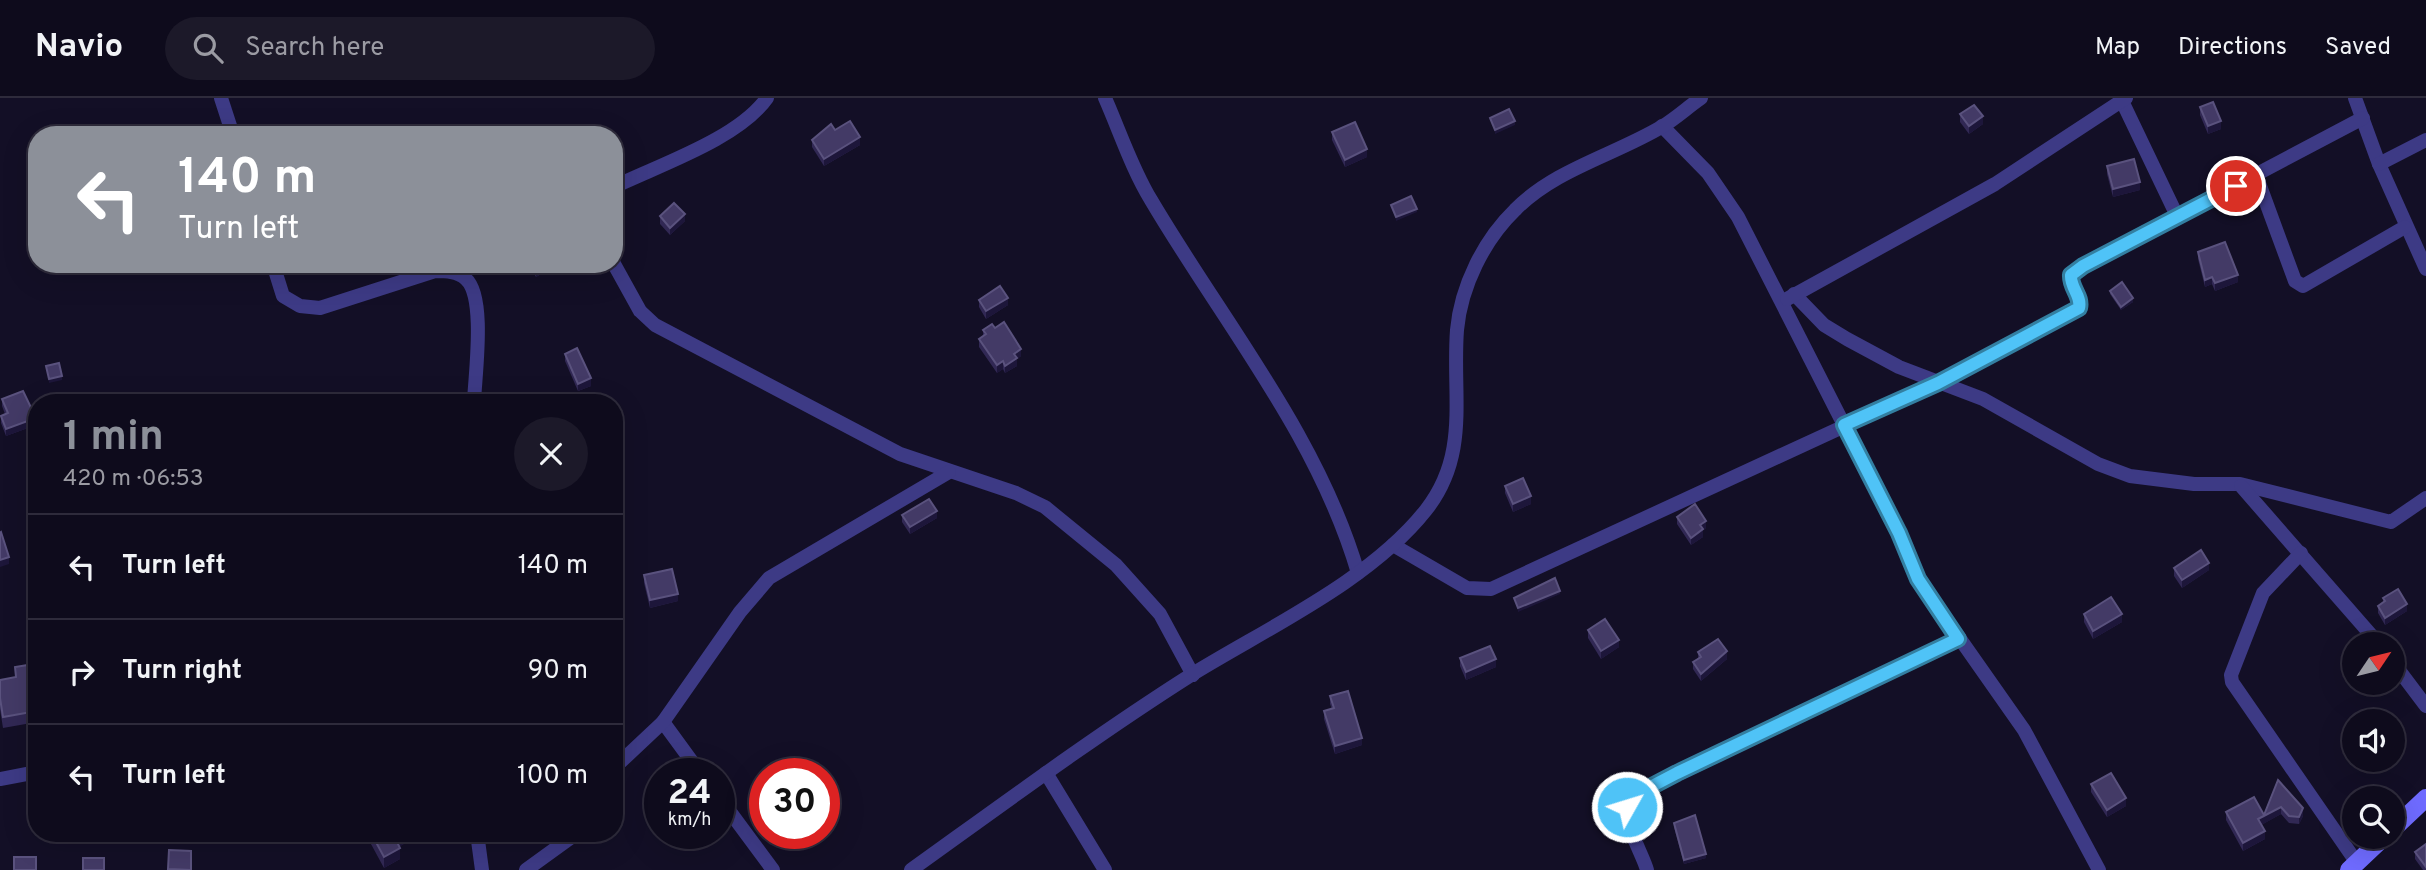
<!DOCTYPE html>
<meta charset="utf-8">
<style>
:root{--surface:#0e0b1c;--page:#1c1929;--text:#f1f3f6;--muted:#9b9ba3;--line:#2e2b3b;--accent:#8c9099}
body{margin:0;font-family:Overpass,sans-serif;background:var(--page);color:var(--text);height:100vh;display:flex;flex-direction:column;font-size:26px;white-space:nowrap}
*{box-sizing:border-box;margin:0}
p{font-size:23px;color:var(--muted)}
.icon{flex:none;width:38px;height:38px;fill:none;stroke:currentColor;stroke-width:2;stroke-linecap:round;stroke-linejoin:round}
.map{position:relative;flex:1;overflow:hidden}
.sheet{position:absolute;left:28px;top:296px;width:595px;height:448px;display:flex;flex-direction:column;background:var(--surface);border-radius:28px;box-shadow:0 7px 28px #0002,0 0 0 2px var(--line)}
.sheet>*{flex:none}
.guide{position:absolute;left:28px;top:28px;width:595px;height:147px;border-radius:28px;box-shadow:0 7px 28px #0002,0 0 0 2px var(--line);background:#8c9099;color:#fff;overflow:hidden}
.needle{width:46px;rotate:55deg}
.buttons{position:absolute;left:2342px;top:534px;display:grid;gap:14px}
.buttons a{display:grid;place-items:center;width:63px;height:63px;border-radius:50%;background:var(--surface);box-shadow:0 7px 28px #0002,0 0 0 2px var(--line);font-size:35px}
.speed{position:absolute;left:644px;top:660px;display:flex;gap:14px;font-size:35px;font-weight:700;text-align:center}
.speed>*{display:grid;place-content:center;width:91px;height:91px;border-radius:50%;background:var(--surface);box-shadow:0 7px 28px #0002,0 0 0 2px var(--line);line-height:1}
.speed small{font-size:18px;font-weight:400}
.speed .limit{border:10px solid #d22;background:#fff;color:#111}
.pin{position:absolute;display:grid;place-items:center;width:60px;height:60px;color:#fff;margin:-30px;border:4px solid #fff;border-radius:50%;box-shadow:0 2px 7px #0007}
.me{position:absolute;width:77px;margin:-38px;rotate:51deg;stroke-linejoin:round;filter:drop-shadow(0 0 5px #0008)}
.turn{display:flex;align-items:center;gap:24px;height:147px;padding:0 35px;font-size:32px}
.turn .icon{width:91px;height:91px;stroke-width:2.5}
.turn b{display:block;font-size:49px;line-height:60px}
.round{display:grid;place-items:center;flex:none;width:74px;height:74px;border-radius:37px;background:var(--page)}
.headline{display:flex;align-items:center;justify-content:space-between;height:119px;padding:0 35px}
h1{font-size:42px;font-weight:700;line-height:52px;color:var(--accent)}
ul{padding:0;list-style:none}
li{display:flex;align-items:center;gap:21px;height:105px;padding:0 35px;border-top:2px solid var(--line)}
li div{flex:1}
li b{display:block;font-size:26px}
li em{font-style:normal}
header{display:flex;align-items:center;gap:42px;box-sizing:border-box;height:98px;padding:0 35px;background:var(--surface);border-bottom:2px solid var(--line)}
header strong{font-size:33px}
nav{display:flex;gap:38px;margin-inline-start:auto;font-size:24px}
.search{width:490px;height:63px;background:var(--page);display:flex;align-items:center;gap:18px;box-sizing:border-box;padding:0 24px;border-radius:38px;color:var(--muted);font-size:26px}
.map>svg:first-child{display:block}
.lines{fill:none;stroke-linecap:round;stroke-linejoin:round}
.street{stroke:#3d3a85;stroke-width:14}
.secondary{stroke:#6f6bff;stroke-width:18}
.wall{fill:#312854}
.shaded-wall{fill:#1d163a}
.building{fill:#433a66;stroke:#5a527e;stroke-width:2}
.route-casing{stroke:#337fa1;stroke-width:18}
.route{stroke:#4fc3f7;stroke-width:12}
</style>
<header>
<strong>Navio</strong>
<div class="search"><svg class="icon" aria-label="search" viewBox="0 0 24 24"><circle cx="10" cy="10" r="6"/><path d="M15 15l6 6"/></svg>Search here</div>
<nav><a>Map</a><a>Directions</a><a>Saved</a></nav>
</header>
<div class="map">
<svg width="2426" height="772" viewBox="0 0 2426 772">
<rect width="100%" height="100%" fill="#130f26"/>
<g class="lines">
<g class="street">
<path d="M221,0L233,37"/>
<path d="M1105,0C1120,34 1132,71 1151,102C1223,224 1318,338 1358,475"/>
<path d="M2355,0L2379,66L2426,171"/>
<path d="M2122,3L2178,120"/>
<path d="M1662,28L1708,75L1738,119L1899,435L1918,481L2024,632L2099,772"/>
<path d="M2379,66L2426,42"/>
<path d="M2256,77L2295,183L2303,188L2405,129"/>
<path d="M614,89C659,67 738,41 767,0"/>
<path d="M273,166L283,198L300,208L320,210L435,173C445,173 458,173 466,181C486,199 475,277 474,304"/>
<path d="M614,166L640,213L655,227L900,356L1016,395L1045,409L1116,467L1160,516L1193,577"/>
<path d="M1794,196L1824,227L1847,241L1899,269L1983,301L2098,366L2130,378L2194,386H2240L2391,424L2426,400"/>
<path d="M1787,201L1995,86L2126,0"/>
<path d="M2241,388L2379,546"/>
<path d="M1393,447L1467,490L1491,491L1938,285L2079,210C2082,198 2070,189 2071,177L2083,168L2363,20"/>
<path d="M2301,455L2263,495L2231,577L2232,584L2357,765"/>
<path d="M2392,563L2426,608"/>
<path d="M663,624L701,676"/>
<path d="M614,670L663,624L740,514L769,480L949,374"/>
<path d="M1046,675L1105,772"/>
<path d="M0,681L37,674"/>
<path d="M719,699L773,772"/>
<path d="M477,735L482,772"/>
<path d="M526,772L577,735"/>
<path d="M911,772C1003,706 1095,638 1191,577C1267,530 1370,483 1426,412C1470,356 1452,298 1457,232C1461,188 1484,142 1515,112C1555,71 1615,57 1663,28C1676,20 1688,9 1701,0"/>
<path d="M1647,772C1642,753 1614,712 1635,697L1958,541"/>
</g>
<g class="secondary">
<path d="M2392,732L2426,700"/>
<path d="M2349,772L2385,738"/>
</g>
</g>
<g class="wall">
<path d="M2200,9L2221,31L2208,36L2200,17Z"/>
<path d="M1960,16L1983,26L1969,36L1960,24Z"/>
<path d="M1332,34L1367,59L1345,69L1332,42Z"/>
<path d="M812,42L860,47L824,68L812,49Z"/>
<path d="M2107,68L2140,92L2113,99L2107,76Z"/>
<path d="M660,118L685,123L670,137L660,126Z"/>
<path d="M2198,154L2238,184L2215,193L2212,186L2205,189L2198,161Z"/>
<path d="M529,166H558L536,179Z"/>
<path d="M2110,193L2133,204L2121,212L2110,196Z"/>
<path d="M979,202L1008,207L986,221L979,209Z"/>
<path d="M995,230L1021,258L1017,261V268L1005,275L1003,271L997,275L979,249V241L983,238V232Z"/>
<path d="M565,256L591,288L578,293L565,263Z"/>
<path d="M2,301L36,327L6,338L1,325V318L5,316L2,308Z"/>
<path d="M1505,388L1531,406L1513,414L1505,395Z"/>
<path d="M902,417L937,420L910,436L902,424Z"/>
<path d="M1677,419L1706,430L1703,432V439L1691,447L1677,426Z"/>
<path d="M2174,470L2209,472L2182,490L2174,478Z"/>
<path d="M644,477L678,503L650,510L644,485Z"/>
<path d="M2383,500L2407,513L2385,527L2378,515V508L2383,505Z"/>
<path d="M2084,516L2122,524L2093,541L2084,524Z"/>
<path d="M1588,532L1619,549L1601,561L1588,540Z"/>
<path d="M1698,554L1727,561L1701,583L1693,571V564L1698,561Z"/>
<path d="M1460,560L1496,569L1466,582L1460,568Z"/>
<path d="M15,569L37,581V624L3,630L0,611V582L15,580Z"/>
<path d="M1330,598L1362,647L1335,656L1324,621V613L1332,611L1330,606Z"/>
<path d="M2278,682L2303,718L2299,726L2289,725L2281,716L2261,727L2265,741L2243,753L2226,722V714L2264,717Z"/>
<path d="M2091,686L2126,708L2107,719L2091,694Z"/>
<path d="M1674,725L1706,760L1684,766L1674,729Z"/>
<path d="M365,735H411V742L400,748V761L384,770Z"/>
<path d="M2426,746V772H2423L2415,761V754Z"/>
</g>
<g class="shaded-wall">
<path d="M1983,18V26L1969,36V28Z"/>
<path d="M1515,23V27L1495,36V32Z"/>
<path d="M2221,23V31L2208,36V28Z"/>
<path d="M860,39V47L824,68V61Z"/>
<path d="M1367,51V59L1345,69V62Z"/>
<path d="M2140,84V92L2113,99V91Z"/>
<path d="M1417,111V114L1396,123V119Z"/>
<path d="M685,116V123L670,137V130Z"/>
<path d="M545,166H558L536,179V171Z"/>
<path d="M2238,177V184L2215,193V185Z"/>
<path d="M2212,179V186L2205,189V182Z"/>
<path d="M1008,200V207L986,221V213Z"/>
<path d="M2133,200V204L2121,212V209Z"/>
<path d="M1021,251V258L1017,261V268L1005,275V268L1014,256Z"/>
<path d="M1003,263V271L997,275V267Z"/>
<path d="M62,278V282L49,285V281Z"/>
<path d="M591,280V288L578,293V286Z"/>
<path d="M36,320V327L6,338V331Z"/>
<path d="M1531,398V406L1513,414V406Z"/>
<path d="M937,413V420L910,436V429Z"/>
<path d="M1706,423V430L1703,432V439L1691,447V440L1700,427Z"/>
<path d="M9,459V466L0,469V462Z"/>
<path d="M2209,465V472L2182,490V482Z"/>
<path d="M1560,493V496L1518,514V510Z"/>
<path d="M678,496V503L650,510V502Z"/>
<path d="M2407,506V513L2385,527V520Z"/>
<path d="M2122,516V524L2093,541V533Z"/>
<path d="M1619,542V549L1601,561V553Z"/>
<path d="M1727,553V561L1701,583V576Z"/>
<path d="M1496,561V569L1466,582V574Z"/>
<path d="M1362,640V647L1335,656V648Z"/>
<path d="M2126,700V708L2107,719V712Z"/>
<path d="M2281,709V716L2258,729V721Z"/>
<path d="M2303,710V718L2299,726V719Z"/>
<path d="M2265,733V741L2243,753V745Z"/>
<path d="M404,735H411V742L395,751V740Z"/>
<path d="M400,750V761L384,770V759Z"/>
<path d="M1706,756V760L1684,766V762Z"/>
</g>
<g class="building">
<path d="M2213,4L2221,23L2208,28L2200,9Z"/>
<path d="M1974,7L1983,18L1969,28L1960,16Z"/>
<path d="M1509,11L1515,23L1495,32L1490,20Z"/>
<path d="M850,23L860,39L824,61L812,42L831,26L835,32Z"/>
<path d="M1355,24L1367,51L1345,62L1332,34Z"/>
<path d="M2134,61L2140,84L2113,91L2107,68Z"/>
<path d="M1411,98L1417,111L1396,119L1391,107Z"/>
<path d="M674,105L685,116L670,130L660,118Z"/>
<path d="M2225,144L2238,177L2215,185L2212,179L2205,182L2198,154Z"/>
<path d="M533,166H545L536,171Z"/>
<path d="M2122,184L2133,200L2121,209L2110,193Z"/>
<path d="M1000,188L1008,200L986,213L979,202Z"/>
<path d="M1004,224L1021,251L1014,256L1017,260L1005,268L1003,263L997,267L979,241L986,236L983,232L992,226L995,230Z"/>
<path d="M577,250L591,280L578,286L565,256Z"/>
<path d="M59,265L62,278L49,281L46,268Z"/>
<path d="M23,293L36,320L6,331L1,318L8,315L2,301Z"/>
<path d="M1523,380L1531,398L1513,406L1505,388Z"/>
<path d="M929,401L937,413L910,429L902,417Z"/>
<path d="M1695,406L1706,423L1700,427L1703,431L1691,440L1677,419Z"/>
<path d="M1,434L9,459L0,462V435Z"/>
<path d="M2201,452L2209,465L2182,482L2174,470Z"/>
<path d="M672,471L678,496L650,502L644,477Z"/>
<path d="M1555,480L1560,493L1518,510L1514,500Z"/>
<path d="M2398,491L2407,506L2385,520L2378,508L2385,503L2383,500Z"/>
<path d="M2111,499L2122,516L2093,533L2084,516Z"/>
<path d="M1605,521L1619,542L1601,553L1588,532Z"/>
<path d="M1718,541L1727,553L1701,576L1693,564L1701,559L1698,554Z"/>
<path d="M1490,548L1496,561L1466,574L1460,560Z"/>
<path d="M34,566L37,581V613L3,619L0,600V582L16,579L15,569Z"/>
<path d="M1348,593L1362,640L1335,648L1324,613L1334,610L1330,598Z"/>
<path d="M2111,675L2126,700L2107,712L2091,686Z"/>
<path d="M2278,682L2303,710L2299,719L2289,718L2281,709L2258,721L2265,733L2243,745L2226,714L2254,699L2264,717Z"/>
<path d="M1695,717L1706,756L1684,762L1674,725Z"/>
<path d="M371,735H404L395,740L400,750L384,759Z"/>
<path d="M2426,746V769L2415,754Z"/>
<path d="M169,752L191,753V772L168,771Z"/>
<rect x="14" y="759" width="22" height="13"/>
<rect x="83" y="760" width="21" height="12"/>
</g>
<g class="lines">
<g class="route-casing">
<path id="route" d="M1627,709L1629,701L1635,697L1677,675L1958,541L1918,481L1899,435L1844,327L1938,285L2079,210C2082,198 2070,190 2071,177L2083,168L2236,88"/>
</g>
<use href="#route" class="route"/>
</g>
</svg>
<div class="buttons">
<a><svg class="needle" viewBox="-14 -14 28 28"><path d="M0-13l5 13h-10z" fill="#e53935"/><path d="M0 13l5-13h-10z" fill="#9b9ba3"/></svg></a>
<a><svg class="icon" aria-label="sound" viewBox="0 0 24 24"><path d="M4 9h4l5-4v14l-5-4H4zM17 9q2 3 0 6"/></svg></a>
<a><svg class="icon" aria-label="search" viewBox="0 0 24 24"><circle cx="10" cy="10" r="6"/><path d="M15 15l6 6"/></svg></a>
</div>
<div class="speed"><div>24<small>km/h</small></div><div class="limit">30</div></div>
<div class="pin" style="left:2236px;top:88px;background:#d93025"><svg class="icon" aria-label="arrive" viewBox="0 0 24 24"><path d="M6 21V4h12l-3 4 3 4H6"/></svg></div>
<svg class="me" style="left:1627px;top:709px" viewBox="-20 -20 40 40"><circle r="17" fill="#4fc3f7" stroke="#fff" stroke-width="3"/><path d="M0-11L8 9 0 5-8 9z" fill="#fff"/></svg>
<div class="guide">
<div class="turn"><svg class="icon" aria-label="left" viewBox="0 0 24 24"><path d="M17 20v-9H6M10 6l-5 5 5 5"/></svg><div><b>140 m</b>Turn left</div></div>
</div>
<section class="sheet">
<div class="headline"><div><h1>1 min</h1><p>420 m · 06:53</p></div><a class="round"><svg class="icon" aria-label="close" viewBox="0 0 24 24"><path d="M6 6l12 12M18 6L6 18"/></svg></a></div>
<ul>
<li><svg class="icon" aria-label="left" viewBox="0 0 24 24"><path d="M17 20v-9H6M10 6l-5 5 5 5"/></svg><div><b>Turn left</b></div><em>140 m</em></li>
<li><svg class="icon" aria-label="right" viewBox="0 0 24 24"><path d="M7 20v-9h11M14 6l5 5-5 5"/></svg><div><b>Turn right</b></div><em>90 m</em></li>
<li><svg class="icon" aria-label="left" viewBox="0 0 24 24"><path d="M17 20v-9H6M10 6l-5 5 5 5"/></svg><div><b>Turn left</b></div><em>100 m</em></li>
</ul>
</section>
</div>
